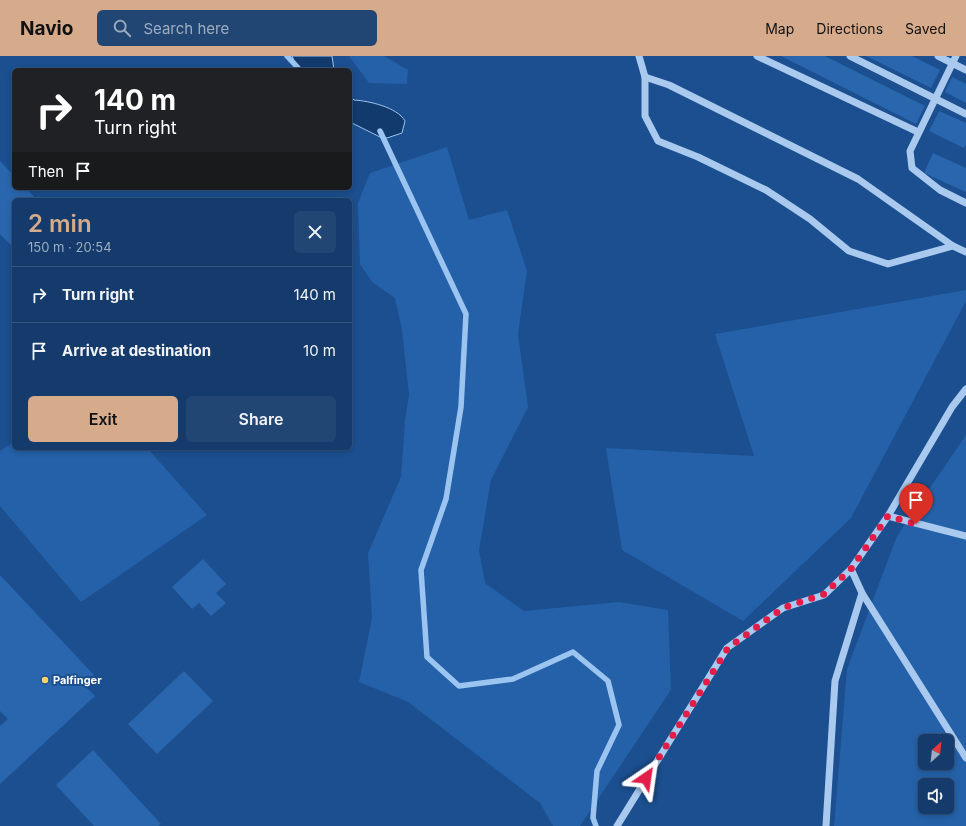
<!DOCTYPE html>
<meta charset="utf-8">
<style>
:root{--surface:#143b6b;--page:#214673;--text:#f1f3f6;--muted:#9dadc1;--line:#33557e;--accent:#d6ab8b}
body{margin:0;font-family:Inter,sans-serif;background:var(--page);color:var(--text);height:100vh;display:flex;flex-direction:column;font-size:15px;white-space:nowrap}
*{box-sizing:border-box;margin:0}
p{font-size:13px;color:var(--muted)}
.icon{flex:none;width:22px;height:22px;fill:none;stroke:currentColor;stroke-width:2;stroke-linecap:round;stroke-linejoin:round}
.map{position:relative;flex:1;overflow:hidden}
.details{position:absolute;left:12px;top:142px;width:340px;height:252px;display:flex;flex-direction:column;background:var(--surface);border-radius:6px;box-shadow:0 2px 6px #0003,0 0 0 1px var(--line)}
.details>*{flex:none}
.guide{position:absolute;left:12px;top:12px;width:340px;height:122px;border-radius:6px;box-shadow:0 2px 6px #0003,0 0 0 1px var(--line);background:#202124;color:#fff;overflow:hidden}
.needle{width:26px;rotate:27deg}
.fabs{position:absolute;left:918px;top:678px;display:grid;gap:8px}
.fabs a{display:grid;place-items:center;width:36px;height:36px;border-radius:6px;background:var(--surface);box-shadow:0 2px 6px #0003,0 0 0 1px var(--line);font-size:20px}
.pin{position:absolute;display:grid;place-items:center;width:34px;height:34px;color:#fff;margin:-41px -17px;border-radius:50% 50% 50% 0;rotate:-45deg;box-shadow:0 0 4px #0007}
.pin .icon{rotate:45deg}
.me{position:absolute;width:44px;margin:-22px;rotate:32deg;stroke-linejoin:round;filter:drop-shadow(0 0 3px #0008)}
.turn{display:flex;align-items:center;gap:14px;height:84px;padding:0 16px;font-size:18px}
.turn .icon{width:52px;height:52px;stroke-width:2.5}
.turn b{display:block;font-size:28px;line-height:34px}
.then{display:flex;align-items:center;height:38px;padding:0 16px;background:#0003;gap:8px;font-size:15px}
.round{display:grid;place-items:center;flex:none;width:42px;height:42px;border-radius:6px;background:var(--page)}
.overview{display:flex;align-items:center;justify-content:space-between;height:68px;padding:0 16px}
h1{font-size:24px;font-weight:600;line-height:30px;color:var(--accent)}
.cta{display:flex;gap:8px;margin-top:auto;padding:8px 16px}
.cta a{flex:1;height:46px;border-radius:6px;background:var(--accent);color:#111;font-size:16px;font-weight:600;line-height:46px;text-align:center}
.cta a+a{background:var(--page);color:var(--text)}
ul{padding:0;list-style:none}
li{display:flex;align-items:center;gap:12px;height:56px;padding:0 16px;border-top:1px solid var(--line)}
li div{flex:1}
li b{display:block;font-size:15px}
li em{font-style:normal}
header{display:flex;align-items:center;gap:24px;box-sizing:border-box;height:56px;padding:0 20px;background:var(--accent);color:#111}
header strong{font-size:19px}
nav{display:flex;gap:22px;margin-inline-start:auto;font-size:14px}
.search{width:280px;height:36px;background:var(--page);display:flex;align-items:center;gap:10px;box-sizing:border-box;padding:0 14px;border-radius:6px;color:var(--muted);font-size:15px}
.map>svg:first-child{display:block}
.green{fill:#2461a8;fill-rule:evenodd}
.water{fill:#123a6d;stroke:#9cc4f0}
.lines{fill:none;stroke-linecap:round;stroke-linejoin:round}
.stream{stroke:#9cc4f0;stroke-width:5.5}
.building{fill:#2a66ad}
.minor{stroke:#a9c9ee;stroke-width:7}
.route{stroke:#e11d48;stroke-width:7;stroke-dasharray:0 12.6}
.poi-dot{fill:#ffd166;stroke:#1b4f8f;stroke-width:1.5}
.labels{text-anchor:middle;stroke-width:4;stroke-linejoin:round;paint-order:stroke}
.poi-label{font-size:11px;font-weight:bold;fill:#fff;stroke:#1b4f8f;text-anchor:start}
</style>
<header>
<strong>Navio</strong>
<div class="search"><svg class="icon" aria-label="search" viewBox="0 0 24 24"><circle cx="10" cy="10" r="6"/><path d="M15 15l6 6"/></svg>Search here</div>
<nav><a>Map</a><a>Directions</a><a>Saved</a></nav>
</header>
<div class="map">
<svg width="966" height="770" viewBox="0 0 966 770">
<rect width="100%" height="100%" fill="#1b4f8f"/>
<g class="green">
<path d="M349,0H384L408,14L407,28L369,27Z"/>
<path d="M447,91L469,164L507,154L527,215L518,278L528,351L491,424L479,494L485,527L524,555L619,546L668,554L671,634L580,770H553L540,747L408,646L359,626L372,562L368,497L401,421L405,364L409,339L402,274L395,242L372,226L360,208L358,147L370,117Z"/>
<path d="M966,234V245L851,462L743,565L622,494L606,392L754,400L715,278Z"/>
<path d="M966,379V770H834L847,613L897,480ZM925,685H947V707H925ZM925,729H947V751H925Z"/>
<path d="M14,386V392H147L207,459L81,546L0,450V395Z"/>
</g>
<g class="water">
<path d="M292,0H332L334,14H296V9Z"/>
<path d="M350,40L354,44C369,45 397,51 405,65L402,77L387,82L380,81L350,66Z"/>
</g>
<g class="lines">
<g class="stream">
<path d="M287,0L300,14"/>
<path d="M380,75L466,258L461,351L446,443L421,514L427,601L459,630L513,623L573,596L608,625L619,669L597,715L593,762L596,770"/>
</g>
</g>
<g class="building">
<path d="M781,0H825L925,50L916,68Z"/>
<path d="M866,0H912L940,14L931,32Z"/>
<path d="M952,21L966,28V47L945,36Z"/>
<path d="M939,55L966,67V89L964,92L929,75Z"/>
<path d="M933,97L966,112V136L924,117Z"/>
<path d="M0,105L14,120V132H26L37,144H14V192L0,178Z"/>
<path d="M203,503L226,528L216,537L226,547L211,560L199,547L192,553L172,531Z"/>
<path d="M0,519L94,619L84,629L95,640L0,728V670L8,663L0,655Z"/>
<path d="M184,615L213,645L157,698L128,668Z"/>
<path d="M93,694L161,768L158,770H94L56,729Z"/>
</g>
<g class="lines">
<g class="minor">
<path d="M639,0L645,21V60L658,85L698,101L766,134L810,163L849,195L888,208L953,190"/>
<path d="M757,0L918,76"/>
<path d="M850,0L966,58"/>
<path d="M938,0L966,14"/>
<path d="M956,0L910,95L912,112L940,134L966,147"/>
<path d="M645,21L669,29L858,123L953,190L966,196"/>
<path d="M888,460L966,480"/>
<path d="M862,537L966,702"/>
<path d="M617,770L727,592L783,552L824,539L851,513L888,460L952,351L966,333"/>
<path d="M826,770L835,625L862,537L851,513"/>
</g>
</g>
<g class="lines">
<path class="route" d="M646,722L728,592L783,552L824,538L851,513L888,460L916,468"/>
</g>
<circle class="poi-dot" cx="45" cy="624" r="4"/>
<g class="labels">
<g class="poi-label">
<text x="53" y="628">Palfinger</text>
</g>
</g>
</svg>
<div class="fabs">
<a><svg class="needle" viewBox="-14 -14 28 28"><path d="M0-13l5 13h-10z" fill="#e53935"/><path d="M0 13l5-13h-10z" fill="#9dadc1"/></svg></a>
<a><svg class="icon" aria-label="sound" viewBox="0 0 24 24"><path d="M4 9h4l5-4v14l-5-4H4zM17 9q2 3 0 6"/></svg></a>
</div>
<div class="pin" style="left:916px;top:468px;background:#d93025"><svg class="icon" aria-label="arrive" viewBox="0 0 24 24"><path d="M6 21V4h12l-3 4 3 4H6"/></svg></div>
<svg class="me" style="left:646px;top:722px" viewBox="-20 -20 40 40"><path d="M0-17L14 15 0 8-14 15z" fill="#e11d48" stroke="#fff" stroke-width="4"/></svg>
<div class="guide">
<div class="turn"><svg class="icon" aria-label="right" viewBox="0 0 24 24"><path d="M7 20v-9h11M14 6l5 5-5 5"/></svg><div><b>140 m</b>Turn right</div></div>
<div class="then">Then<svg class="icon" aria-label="arrive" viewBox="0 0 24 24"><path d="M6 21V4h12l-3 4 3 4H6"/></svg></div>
</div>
<section class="details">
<div class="overview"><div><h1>2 min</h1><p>150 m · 20:54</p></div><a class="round"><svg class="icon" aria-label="close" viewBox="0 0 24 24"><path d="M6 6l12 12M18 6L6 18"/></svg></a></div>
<ul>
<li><svg class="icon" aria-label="right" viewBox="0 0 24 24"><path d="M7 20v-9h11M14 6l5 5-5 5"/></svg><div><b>Turn right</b></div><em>140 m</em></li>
<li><svg class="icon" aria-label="arrive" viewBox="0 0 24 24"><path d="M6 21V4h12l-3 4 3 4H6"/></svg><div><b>Arrive at destination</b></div><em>10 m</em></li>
</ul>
<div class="cta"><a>Exit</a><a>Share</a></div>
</section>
</div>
